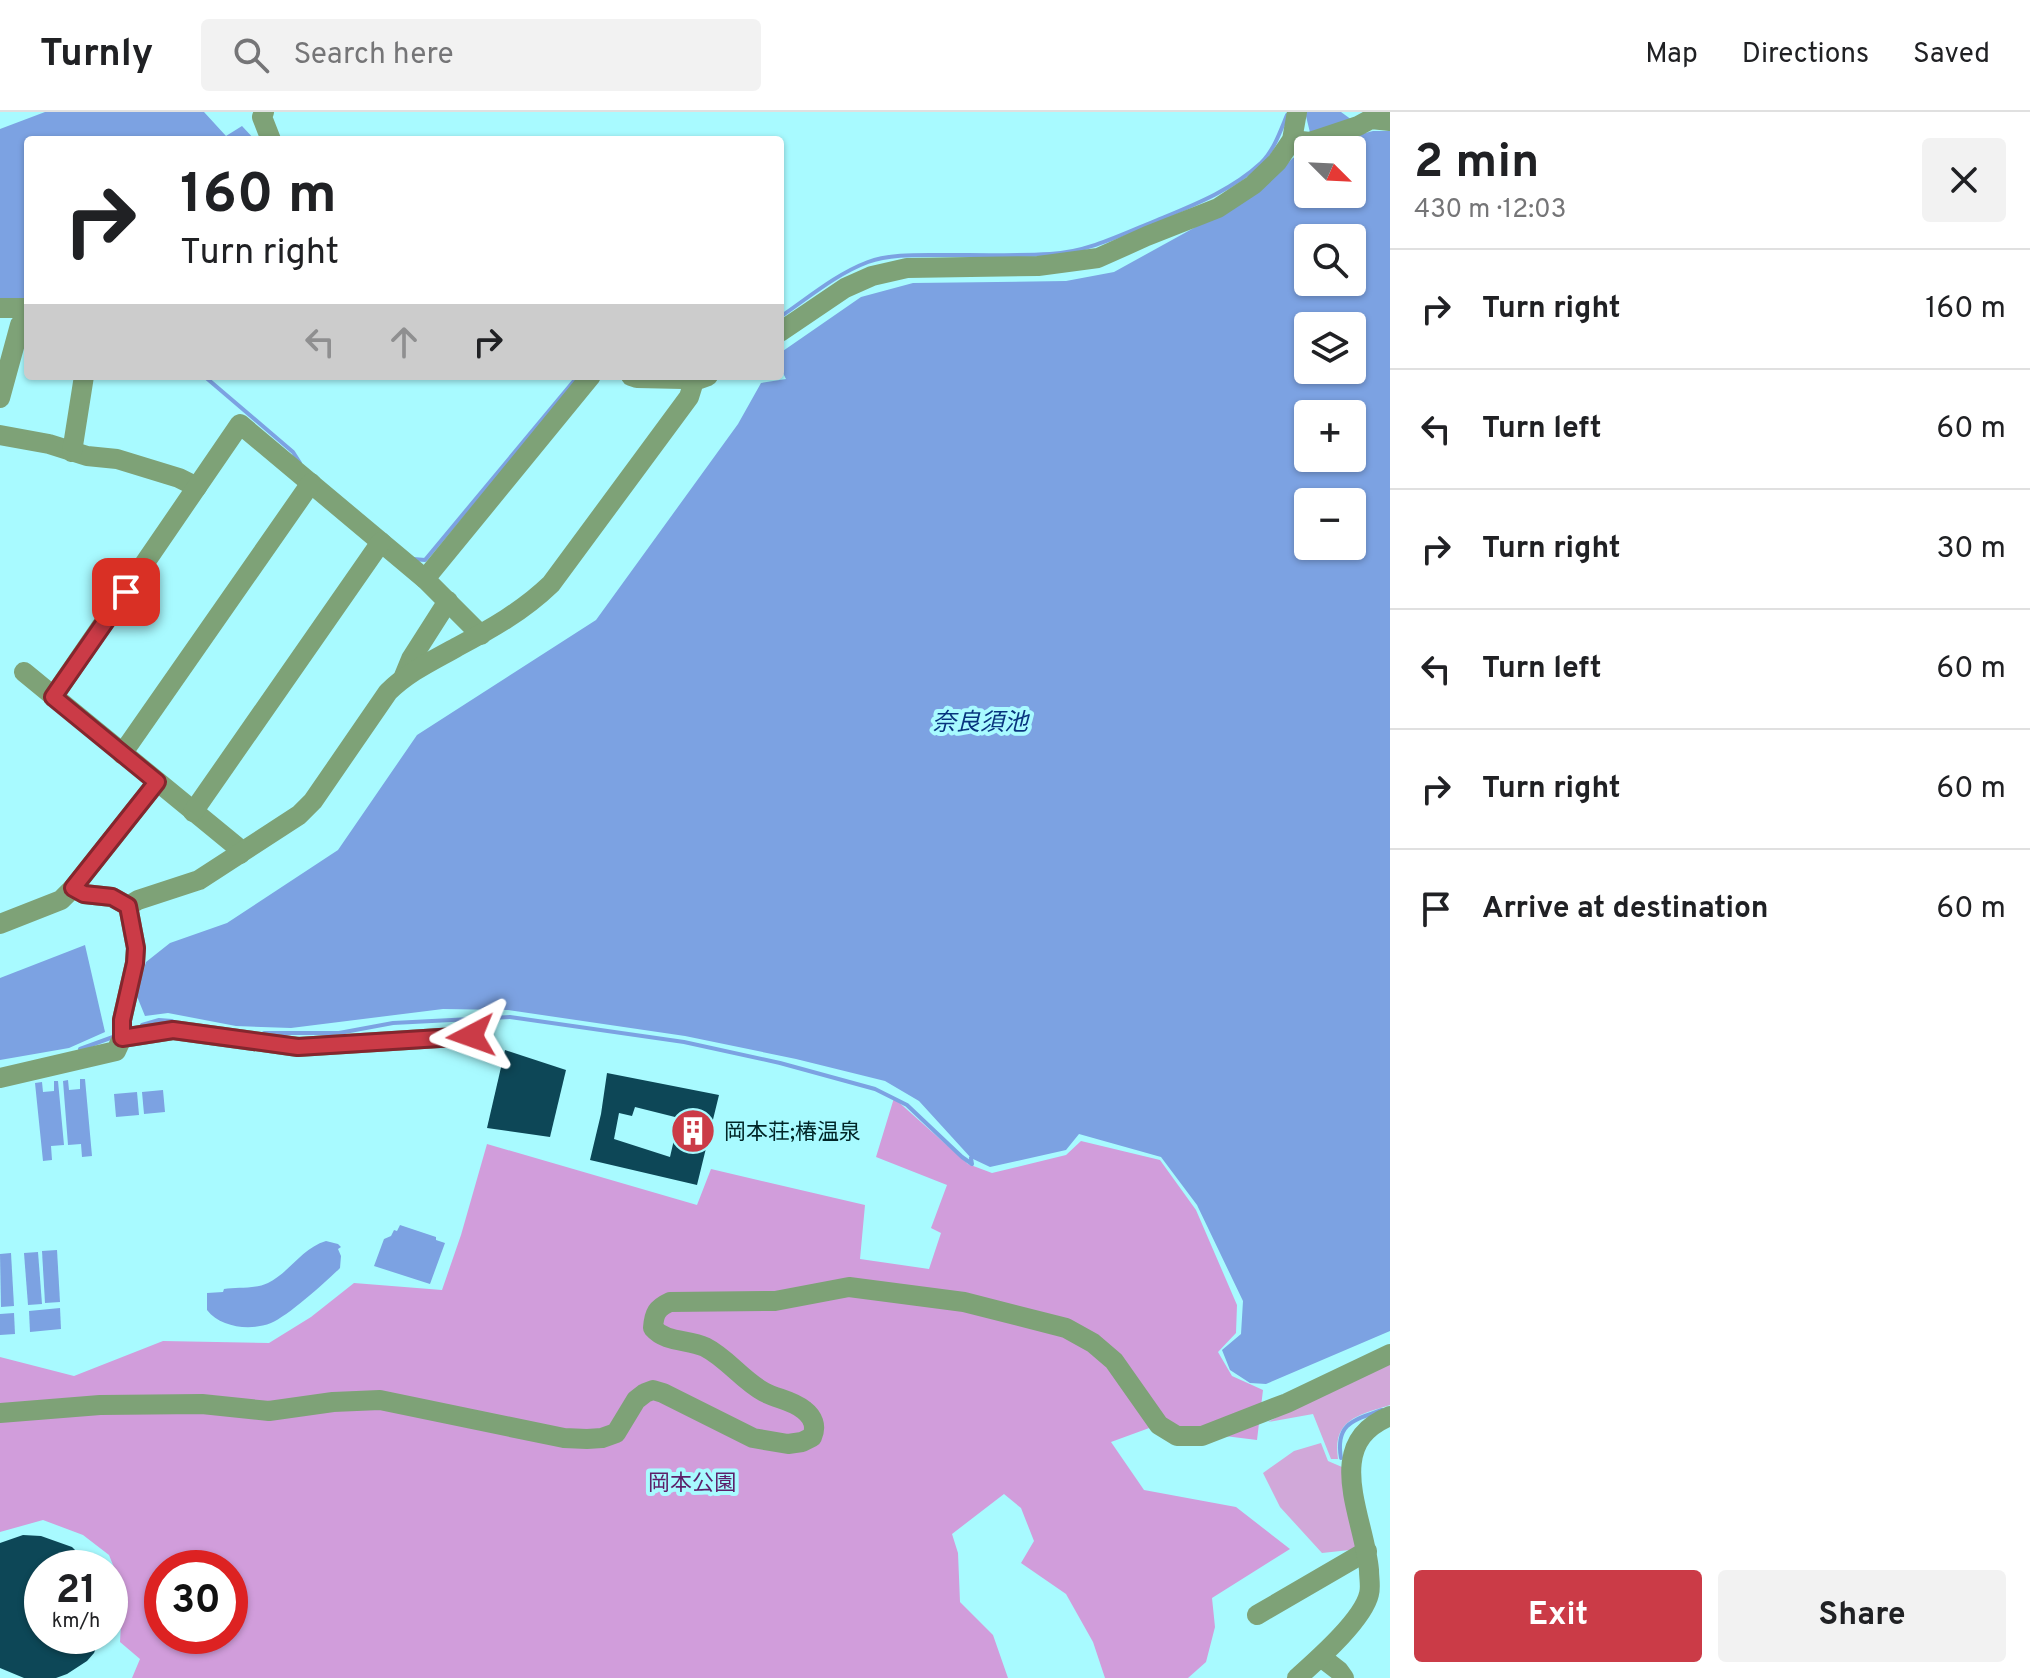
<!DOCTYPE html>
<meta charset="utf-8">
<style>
:root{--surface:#fff;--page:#f2f2f2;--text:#202124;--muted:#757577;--line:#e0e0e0;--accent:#cb3b47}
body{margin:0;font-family:Overpass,"Noto Sans JP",sans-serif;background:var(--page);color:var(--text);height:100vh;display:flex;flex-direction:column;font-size:30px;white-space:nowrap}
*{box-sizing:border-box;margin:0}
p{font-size:26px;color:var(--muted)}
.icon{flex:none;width:44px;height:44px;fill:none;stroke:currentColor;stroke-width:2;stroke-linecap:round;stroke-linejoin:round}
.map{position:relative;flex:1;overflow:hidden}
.drawer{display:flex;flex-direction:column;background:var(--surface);width:640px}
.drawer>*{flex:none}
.top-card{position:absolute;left:24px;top:24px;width:760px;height:244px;border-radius:8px;box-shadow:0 2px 6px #0004;background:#fff;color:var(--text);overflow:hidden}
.needle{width:52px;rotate:114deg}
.tools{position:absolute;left:1294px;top:24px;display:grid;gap:16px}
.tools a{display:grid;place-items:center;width:72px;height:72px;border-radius:8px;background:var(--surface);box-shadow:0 2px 6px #0004;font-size:40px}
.speed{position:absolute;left:24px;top:1438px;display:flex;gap:16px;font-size:40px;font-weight:700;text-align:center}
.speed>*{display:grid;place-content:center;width:104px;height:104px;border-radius:50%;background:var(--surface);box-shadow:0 2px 6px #0004;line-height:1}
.speed small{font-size:20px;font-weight:400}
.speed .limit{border:12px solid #d22;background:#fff;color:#111}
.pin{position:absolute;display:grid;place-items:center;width:68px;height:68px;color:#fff;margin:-34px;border-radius:16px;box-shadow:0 4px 12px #0006}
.me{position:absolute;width:88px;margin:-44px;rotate:266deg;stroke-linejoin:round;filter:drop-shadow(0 0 6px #0008)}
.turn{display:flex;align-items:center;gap:28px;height:168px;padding:0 24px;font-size:36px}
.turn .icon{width:104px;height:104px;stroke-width:2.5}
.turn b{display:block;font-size:56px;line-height:68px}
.lanes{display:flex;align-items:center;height:76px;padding:0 24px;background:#0003;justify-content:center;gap:40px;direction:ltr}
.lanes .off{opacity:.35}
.round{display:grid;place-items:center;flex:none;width:84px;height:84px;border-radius:8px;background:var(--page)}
.headline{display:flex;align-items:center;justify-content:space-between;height:136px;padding:0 24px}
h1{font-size:48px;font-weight:700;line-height:60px}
.button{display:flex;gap:16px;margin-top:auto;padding:16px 24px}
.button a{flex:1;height:92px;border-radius:8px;background:var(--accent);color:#fff;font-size:32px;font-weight:700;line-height:92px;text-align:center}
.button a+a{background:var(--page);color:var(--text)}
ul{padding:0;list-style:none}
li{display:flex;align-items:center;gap:24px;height:120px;padding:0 24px;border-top:2px solid var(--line)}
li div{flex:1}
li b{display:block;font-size:30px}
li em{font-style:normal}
header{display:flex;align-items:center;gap:48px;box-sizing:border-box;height:112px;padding:0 40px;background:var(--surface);border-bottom:2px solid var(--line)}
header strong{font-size:38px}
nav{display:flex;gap:44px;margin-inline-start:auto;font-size:28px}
.search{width:560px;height:72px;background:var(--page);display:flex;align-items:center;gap:20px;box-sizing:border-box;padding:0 28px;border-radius:8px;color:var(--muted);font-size:30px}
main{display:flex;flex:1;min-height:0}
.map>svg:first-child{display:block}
.green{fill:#d1a8d9}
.forest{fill:#d19ddb;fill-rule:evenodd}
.water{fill:#7ca2e2;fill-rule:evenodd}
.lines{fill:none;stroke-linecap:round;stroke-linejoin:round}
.stream{stroke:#7ca2e2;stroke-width:4}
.building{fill:#0d4757;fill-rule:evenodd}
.minor{stroke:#7ea277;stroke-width:20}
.route-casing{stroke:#84262e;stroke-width:20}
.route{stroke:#cb3b47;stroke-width:14}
.labels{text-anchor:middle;stroke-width:8;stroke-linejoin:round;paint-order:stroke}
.poi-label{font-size:22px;fill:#012527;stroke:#a8faff;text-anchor:start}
.park-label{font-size:22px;fill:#5d1f69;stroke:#a8faff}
.water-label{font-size:24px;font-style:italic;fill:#08347e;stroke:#a8faff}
</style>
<header>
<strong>Turnly</strong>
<div class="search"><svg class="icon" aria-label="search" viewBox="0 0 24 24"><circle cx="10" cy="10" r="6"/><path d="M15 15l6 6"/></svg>Search here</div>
<nav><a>Map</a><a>Directions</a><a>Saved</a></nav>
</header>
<main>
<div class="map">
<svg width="1390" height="1566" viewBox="0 0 1390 1566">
<rect width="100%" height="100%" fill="#a8faff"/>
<g class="green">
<path d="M1390,1249V1293C1359,1303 1332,1307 1338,1347H1331L1313,1302L1268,1310L1318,1282Z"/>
<path d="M1321,1331L1328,1349L1342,1355L1359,1437L1322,1441L1280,1395L1263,1361L1294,1339Z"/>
</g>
<path class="forest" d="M894,986L968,1052L992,1061L1066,1043L1081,1029L1160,1048L1196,1098L1237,1193L1236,1221L1218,1240L1232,1264L1263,1278L1257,1328L1152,1315L1111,1330L1144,1378L1236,1395L1290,1437L1212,1486L1215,1515L1206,1550L1188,1566H1105L1093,1530L1066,1482L1021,1451L1034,1429L1021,1396L1004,1382L952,1422L958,1441L960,1490L993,1523L1008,1566H132L140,1547L120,1530L123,1478L109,1443L83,1423L43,1408L0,1420V1245L74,1264L163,1229L269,1231L311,1205L354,1171L442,1178L461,1123L487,1032L697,1093L711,1057L865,1093L860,1147L929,1157L941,1121L931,1116L947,1073L876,1045ZM162,1456H230V1524H162Z"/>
<g class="water">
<path d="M45,0H204L226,24L242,14L255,28H28V190L0,191V17Z"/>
<path d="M1305,0H1341L1352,8L1357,23L1373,19H1390V1219L1266,1272L1250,1271L1230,1258L1222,1238L1241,1222L1243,1189L1197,1093L1161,1045L1079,1022L1066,1038L990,1055L971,1046L919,989L885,969L796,947L685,924L508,898L443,897L291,916L236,914L168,901L145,904L136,882L146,850L170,831L227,811L338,738L417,623L596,508L738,312L761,271L786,267L780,255V241L861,185L913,171L1066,169L1114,160L1230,96L1263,74L1293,46L1308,40V82H1352V38H1313L1314,37ZM1308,126H1352V170H1308ZM1308,214H1352V258H1308ZM1308,302H1352V346H1308ZM1308,390H1352V434H1308Z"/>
<path d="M85,833L105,920L69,936L0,948V866Z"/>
<path d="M80,967H85L92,1044L82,1045L81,1032L68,1033L63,969L68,968L69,978L80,977Z"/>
<path d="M54,969H58L64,1033L51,1034L52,1048L43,1049L35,971L42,970L43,980L54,979Z"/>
<path d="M163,978L165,1000L144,1002L142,980Z"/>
<path d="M137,980L139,1003L116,1005L114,982Z"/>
<path d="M400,1113L436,1125V1128L445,1131L430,1172L374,1154L384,1127L391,1124L394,1118L397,1119Z"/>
<path d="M326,1129L338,1132L341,1135L338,1137L341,1144L340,1156C327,1169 288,1204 271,1211C251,1219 221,1216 207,1198V1181L223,1180L224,1177C237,1175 256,1177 268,1171C290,1160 302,1136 326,1129Z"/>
<path d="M57,1138L60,1190L45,1191L42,1139Z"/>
<path d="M38,1140L42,1192L28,1193L24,1141Z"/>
<path d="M11,1141L14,1194L1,1195L0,1142Z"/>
<path d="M60,1196L61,1217L30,1220L29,1199Z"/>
<path d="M14,1201L15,1222L0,1223V1202Z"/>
</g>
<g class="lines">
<g class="stream">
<path d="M780,205C808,186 836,162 868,150C890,142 917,143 941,143C977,143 1014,144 1050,142C1087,140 1121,123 1155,109C1191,94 1231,79 1261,51C1274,38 1280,20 1287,3"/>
<path d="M204,264L293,340L300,351"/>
<path d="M413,447L425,448L578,264"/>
<path d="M142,913L159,908L172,909"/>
<path d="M264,921H339L393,911L510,905L684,930L780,951L875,977L907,993L962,1045L972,1052L971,1046"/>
<path d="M80,937L113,925"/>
<path d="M1341,1346C1335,1311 1354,1308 1382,1298"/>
</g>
</g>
<g class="building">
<path d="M505,938L566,958L550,1025L487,1016Z"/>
<path d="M607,961L719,983L697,1073L590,1048L601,1002ZM635,995L679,1006L670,1045L614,1027L619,1001L632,1004Z"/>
<path d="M23,1423L41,1424L72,1435L93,1456H42V1524H101L94,1541L87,1549L67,1562L56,1566H24L0,1556V1431Z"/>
</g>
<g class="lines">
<g class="minor">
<path d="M264,0L262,5L271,28"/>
<path d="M1292,28L1310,30L1358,14L1371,7L1390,9"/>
<path d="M0,196H28"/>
<path d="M780,220L845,176L872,164L907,156L1038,154L1098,146L1147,124L1218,96L1253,73L1277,50L1292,28L1297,0"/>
<path d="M631,264L637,266L683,267L694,269"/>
<path d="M0,286L20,213L28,211"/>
<path d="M0,323L49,332L87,344L117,347L179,366L197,375"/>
<path d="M72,340L84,264"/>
<path d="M425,467L591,264"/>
<path d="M24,560L236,734L240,742"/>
<path d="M404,564L411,547L448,489"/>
<path d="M53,585L240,312L425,467L481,523"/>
<path d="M122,642L311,371"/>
<path d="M193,700L381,430"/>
<path d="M128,794L138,788L199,768L299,703L313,689L388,580C408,560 432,549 457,535C491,517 523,499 551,472L689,285L694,269L708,264"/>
<path d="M0,812L61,788L73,776L157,670"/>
<path d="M122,926L173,918L298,935L471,924"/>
<path d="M0,966L116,939L122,926V908L135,851L136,836L128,794L112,785L84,782L73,776"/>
<path d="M0,1301L100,1293L202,1292L269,1299L333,1290L380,1288L564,1326L587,1327L602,1326L616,1321L636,1288L645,1281L653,1278L663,1281L753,1326L788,1332L802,1330L812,1325C817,1314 813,1305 804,1298C792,1288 777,1287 764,1280C742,1268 727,1246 705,1235C688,1227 666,1231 653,1216C654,1201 657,1196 670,1190L775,1189L849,1175L964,1190L1066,1216L1093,1231L1114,1249L1159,1313L1177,1324H1202L1287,1291L1390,1242"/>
<path d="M1257,1503L1367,1439"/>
<path d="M1321,1545L1339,1559L1344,1566"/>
<path d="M1297,1566C1317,1548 1363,1508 1369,1482C1371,1475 1369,1466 1369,1458C1364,1404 1321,1332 1390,1304"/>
</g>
</g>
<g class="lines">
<g class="route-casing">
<path id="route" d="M126,480L53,585L157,670L73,776L84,782L112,785L128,794L136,836L135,851L122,908V926L173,918L298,935L471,924"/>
</g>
<use href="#route" class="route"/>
</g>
<defs>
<g id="building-disc" transform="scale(2.3)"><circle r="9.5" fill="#cb3b47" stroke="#a8faff"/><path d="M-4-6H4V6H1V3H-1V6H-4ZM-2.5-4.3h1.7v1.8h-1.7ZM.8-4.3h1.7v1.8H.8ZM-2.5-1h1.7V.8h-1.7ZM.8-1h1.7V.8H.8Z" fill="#fff"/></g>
</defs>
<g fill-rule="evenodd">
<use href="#building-disc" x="693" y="1019"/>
</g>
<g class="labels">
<g class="poi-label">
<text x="724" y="1027">岡本荘;椿温泉</text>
</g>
<g class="park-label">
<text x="692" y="1378">岡本公園</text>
</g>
<g class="water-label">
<text x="980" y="618">奈良須池</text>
</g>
</g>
</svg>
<div class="tools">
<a><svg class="needle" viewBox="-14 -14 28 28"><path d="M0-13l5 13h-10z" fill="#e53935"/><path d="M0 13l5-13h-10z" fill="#757577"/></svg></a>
<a><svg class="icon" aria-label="search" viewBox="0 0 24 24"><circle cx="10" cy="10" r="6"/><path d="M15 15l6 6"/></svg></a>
<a><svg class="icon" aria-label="layers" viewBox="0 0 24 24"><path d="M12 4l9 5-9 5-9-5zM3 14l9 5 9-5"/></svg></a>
<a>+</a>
<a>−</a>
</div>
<div class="speed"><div>21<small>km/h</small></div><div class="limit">30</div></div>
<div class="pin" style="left:126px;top:480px;background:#d93025"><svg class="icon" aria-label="arrive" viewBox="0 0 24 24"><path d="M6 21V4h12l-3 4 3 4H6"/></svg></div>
<svg class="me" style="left:471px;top:924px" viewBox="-20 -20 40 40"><path d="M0-17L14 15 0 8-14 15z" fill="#cb3b47" stroke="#fff" stroke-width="4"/></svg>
<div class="top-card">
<div class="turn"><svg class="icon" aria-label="right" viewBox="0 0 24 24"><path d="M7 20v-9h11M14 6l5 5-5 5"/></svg><div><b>160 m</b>Turn right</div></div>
<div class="lanes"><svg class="icon off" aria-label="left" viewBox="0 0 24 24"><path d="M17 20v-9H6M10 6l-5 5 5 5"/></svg><svg class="icon off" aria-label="ahead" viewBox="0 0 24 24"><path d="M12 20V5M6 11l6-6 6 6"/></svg><svg class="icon" aria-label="right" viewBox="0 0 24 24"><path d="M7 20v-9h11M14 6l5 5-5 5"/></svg></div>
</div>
</div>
<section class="drawer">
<div class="headline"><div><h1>2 min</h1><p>430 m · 12:03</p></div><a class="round"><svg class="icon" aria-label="close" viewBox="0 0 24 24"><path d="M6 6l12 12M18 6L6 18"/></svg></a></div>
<ul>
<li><svg class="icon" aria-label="right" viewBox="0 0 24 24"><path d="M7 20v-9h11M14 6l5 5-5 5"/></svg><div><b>Turn right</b></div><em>160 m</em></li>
<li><svg class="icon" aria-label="left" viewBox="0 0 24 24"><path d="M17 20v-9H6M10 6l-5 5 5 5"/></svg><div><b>Turn left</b></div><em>60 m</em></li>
<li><svg class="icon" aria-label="right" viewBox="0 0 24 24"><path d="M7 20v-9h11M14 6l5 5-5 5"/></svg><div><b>Turn right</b></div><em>30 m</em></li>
<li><svg class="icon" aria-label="left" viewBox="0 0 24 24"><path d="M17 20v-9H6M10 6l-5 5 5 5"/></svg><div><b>Turn left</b></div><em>60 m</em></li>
<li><svg class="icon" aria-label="right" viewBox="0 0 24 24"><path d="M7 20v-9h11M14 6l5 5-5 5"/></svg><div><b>Turn right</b></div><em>60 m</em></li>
<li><svg class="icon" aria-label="arrive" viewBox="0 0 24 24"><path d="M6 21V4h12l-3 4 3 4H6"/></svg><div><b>Arrive at destination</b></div><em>60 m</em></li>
</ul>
<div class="button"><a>Exit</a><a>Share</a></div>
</section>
</main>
